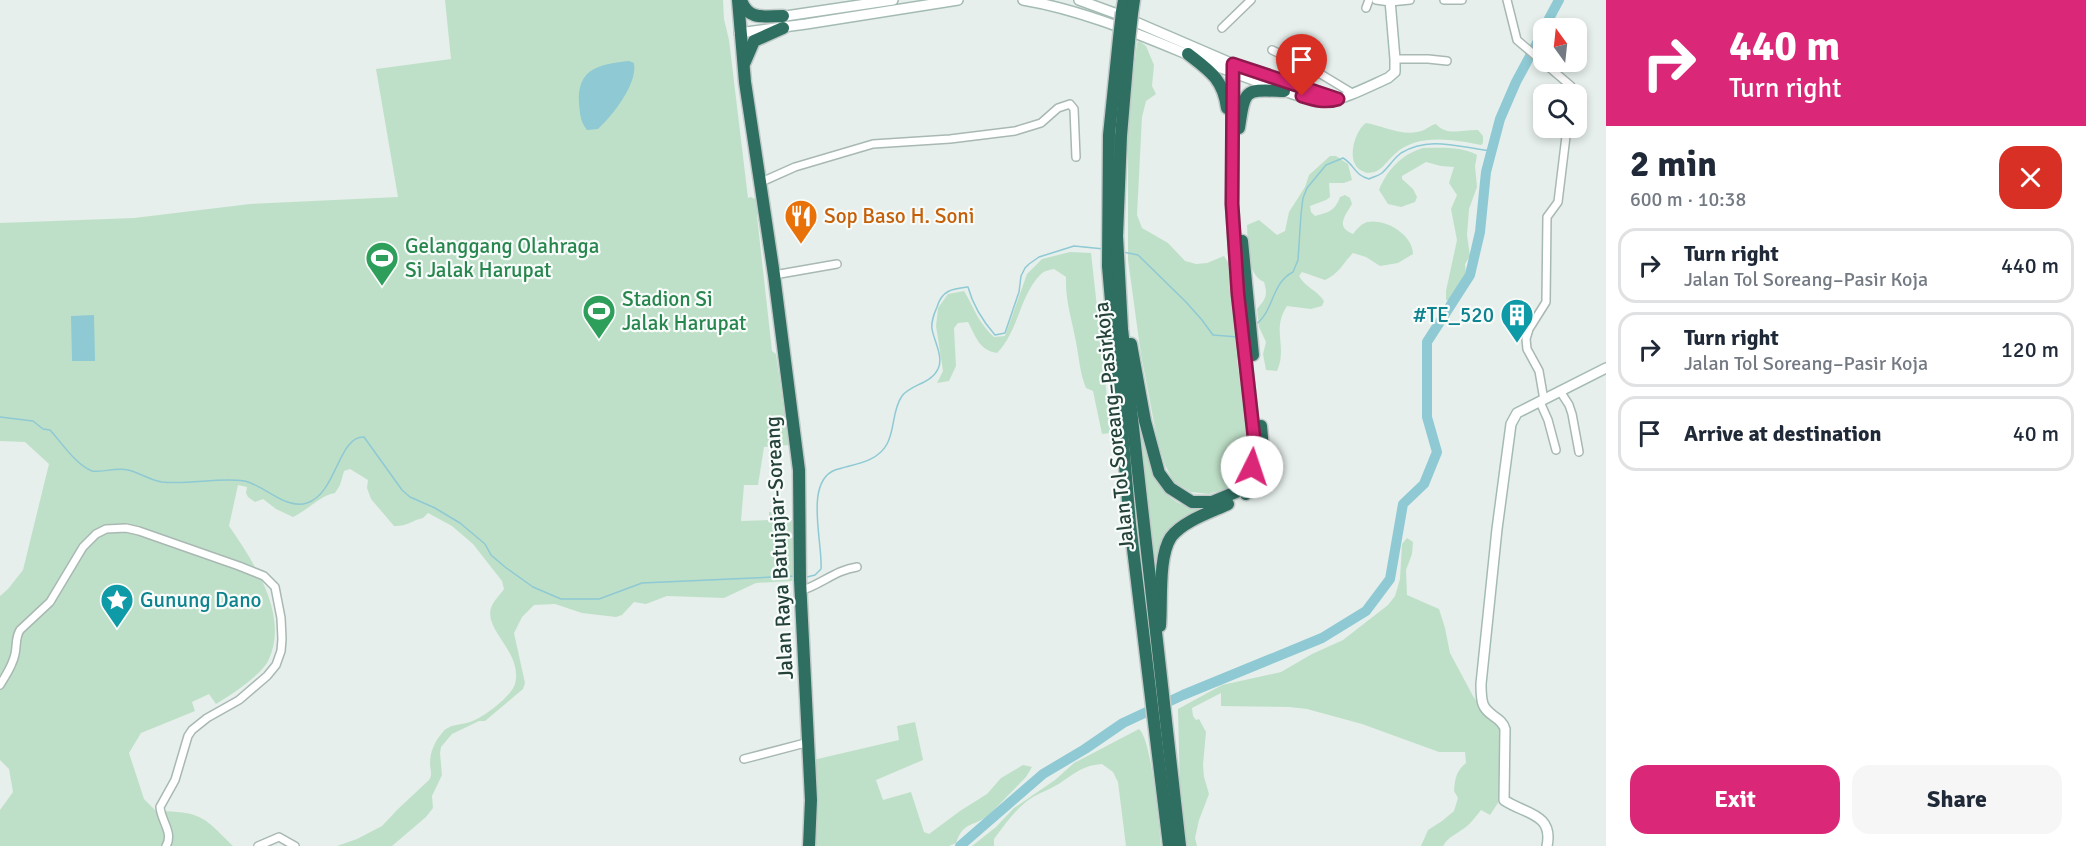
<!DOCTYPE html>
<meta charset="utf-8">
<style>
:root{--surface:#fff;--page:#f6f6f7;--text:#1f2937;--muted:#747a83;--line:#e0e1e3;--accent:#db2777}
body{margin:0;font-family:Signika,sans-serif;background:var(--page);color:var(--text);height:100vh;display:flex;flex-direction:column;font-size:22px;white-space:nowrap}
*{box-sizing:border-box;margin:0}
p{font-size:20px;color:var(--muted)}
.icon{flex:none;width:33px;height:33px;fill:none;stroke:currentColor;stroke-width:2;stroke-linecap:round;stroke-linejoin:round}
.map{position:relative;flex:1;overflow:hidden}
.drawer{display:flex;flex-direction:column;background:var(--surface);width:480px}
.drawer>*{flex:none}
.top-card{background:#db2777;color:#fff;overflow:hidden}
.needle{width:39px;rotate:345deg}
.fabs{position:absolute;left:1533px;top:18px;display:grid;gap:12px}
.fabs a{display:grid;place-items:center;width:54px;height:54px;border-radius:12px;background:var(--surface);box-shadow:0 3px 9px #0003;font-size:30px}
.pin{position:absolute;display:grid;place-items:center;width:51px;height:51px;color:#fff;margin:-62px -26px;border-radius:50% 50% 50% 0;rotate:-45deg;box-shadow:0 0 6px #0007}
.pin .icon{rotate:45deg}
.me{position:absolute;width:66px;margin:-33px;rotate:4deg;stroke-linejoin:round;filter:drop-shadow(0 0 4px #0008)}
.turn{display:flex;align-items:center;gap:21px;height:126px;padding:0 24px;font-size:27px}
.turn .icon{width:78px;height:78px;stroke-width:2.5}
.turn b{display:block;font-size:42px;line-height:51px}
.round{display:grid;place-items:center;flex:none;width:63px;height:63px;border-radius:18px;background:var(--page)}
.head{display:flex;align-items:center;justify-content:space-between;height:102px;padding:0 24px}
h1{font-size:36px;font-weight:700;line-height:45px}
.button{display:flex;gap:12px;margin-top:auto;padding:12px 24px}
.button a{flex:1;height:69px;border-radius:18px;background:var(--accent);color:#fff;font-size:24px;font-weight:700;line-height:69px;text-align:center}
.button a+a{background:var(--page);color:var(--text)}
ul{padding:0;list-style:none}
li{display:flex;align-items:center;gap:18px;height:75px;margin:0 12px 9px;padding:0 12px;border:3px solid var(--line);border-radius:18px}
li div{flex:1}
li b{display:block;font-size:22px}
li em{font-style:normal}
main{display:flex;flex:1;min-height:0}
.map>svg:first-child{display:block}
.green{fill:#bfe0c8}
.water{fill:#8ec9d4}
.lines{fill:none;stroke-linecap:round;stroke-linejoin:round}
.stream{stroke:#8ec9d4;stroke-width:1.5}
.river{stroke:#8ec9d4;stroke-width:10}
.street-casing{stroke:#a8b8b2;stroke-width:10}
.secondary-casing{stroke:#a4bbb3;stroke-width:12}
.highway-casing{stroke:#c2cac8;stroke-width:15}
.street{stroke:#fff;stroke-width:7}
.secondary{stroke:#fff;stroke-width:9}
.highway{stroke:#2f6f62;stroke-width:12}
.highway-bridge-casing{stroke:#c2cac8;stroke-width:15;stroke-linecap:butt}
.highway-bridge{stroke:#2f6f62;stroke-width:12}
.route-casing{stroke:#8e194d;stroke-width:15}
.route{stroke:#db2777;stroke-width:10}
.labels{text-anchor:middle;stroke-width:4.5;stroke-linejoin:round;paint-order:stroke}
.food-label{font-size:21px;fill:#c56008;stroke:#f7fbf9;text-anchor:start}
.leisure-label{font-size:21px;fill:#27864d;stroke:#f7fbf9;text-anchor:start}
.culture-label{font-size:21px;fill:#0d838f;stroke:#f7fbf9;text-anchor:end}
.street-label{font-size:21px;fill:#24423a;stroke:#f7fbf9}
</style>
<main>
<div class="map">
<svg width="1606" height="846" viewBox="0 0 1606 846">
<rect width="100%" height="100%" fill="#e6efeb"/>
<g class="green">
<path d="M445,0H723L724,19L729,40L748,198L751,197L757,200V216L772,351L776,354L789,445L764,447L758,485H744L741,521L769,520V512H776L777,520H793L794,565L792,581L756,583L724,598L667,596L646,604L634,602L622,615L616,617L582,613L555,604L534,605L522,617L514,633L525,683L523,689L485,721H479L452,734L441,747L440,753L442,775L432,796L433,808L426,817L392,846H337L357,839L382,826L398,809L429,780C433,774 430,770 430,763C430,752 435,741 442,733C448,724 461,725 470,722C483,718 511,697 515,684C523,652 484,631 491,608C493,601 500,595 504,589L502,581L473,544L452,526L428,513L423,518C412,520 407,527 394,526L371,499L367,488L368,480L350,469L344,471L340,485L335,493C319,496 308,510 293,517L276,509L263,499L255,502L248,497L246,493L247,487L238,485L229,526C254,562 289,615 269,659C262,675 231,695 216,704L209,694L192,702L195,711L141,733L129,753L144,799L156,811C201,812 202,815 233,846H0V810L13,792L9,769L0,760V596L8,589L23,570L49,464L25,442L0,441V223L134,218L250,204L398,197L376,69L451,59Z"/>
<path d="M1139,41L1146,46L1154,65L1152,86L1156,94L1146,101L1142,117L1137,215L1142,228L1168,243L1185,261L1196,264L1207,263L1224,256L1229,264L1238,367L1246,413L1248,454L1239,478L1225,489L1209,494L1191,492L1174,482L1165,465L1157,438L1141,355L1128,260V114L1137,43Z"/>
<path d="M1366,123C1384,126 1405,138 1424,130C1428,128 1431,125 1436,124C1447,137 1464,129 1478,130L1483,136V143L1481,145C1454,140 1419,133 1396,153C1385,162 1382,173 1367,173C1362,171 1357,169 1355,164C1349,152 1356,130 1366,123Z"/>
<path d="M1423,148C1441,148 1461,146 1477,155L1475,166L1477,187L1469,209L1467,235L1470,256L1465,264L1466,273L1464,278L1457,291L1449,301L1446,300V291L1457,240L1451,209L1457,195L1449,183L1454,167L1441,166L1426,162L1402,176V179L1413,189L1417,197L1415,202L1401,207L1388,204L1379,190C1387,170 1402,154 1423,148Z"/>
<path d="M1330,156H1336L1348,164L1352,180L1344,183H1329L1330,197L1326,200L1310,206L1311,212L1315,216C1329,212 1335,211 1340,197L1345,195L1350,198L1352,204C1345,216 1335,227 1353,234C1357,229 1361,224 1367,222C1386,218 1413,235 1413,254L1398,263L1380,266L1366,257L1353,253C1343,263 1339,274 1325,280L1302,272L1299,276C1305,287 1318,291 1324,301L1322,306L1311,309L1287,306C1271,330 1288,346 1277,371L1266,370L1263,354L1266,342L1259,327L1257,309C1266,299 1268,295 1264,282C1246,275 1248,241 1247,225L1259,220L1277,235L1285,231L1289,212L1305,187L1309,175Z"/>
<path d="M1070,252L1091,253L1111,433L1102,434L1093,391L1086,388C1080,374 1079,357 1076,342C1072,320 1065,300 1066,277L1054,269C1049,270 1044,271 1041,274C1019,296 1019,331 997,353C979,350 976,337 968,322L958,323L954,328L956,366L949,381L937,383L943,371L936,326L938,308L948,294L964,291C975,309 977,321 994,337L1005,336L1027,274L1042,259Z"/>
<path d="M1138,410C1144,441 1152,506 1195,507C1205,507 1217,503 1227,501L1186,519L1158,562H1155L1135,411Z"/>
<path d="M1407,538L1413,542L1412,554L1406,570L1407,595L1439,609L1445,628L1450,653L1473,696L1486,714L1500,725V791L1498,803L1490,815L1481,810C1476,816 1470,825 1463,829C1455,835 1448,837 1443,846H1421L1428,830L1442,821L1454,811L1458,798L1454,791C1455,779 1456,771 1466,763L1465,752H1439L1362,724L1307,709L1289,707L1221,706V693L1192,708L1193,716L1196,720L1199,719L1206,732L1203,765L1204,777L1209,794L1199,820L1195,838L1197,846H1186L1180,792L1178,709L1222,685L1281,672L1312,654L1343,640L1388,605L1395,596L1400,579L1402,544Z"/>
<path d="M915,722L923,760L876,780L883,800L911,792L924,832L929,834L960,811L987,794L1001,778L1023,765L1032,767L1026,777L989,815C974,827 963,821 956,843L949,846H814L817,813L813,760L899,740L897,726Z"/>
<path d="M1139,729C1152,740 1159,825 1161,846H1126L1118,782L1113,772L1102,764C1085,765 1076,772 1063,781C1054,788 1043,791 1033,797C1017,807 1005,824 994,839V846H972L996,827L1014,808L1055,780L1074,763Z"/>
</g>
<g class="water">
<path d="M629,61L634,63C638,84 612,116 598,129L587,130C580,121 580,114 579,103C577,68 600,64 629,61Z"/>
<path d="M94,315L95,361H72L71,316Z"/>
</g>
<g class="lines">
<g class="stream">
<path d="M1123,252L1138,255L1186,302L1202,320L1213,335L1238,337"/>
<path d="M1255,325C1274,312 1271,283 1293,272L1298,260L1301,214L1303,198L1307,188L1326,165L1343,158C1355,165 1354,175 1369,179C1373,177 1378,176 1382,173C1389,167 1393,159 1401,153C1430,135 1461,148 1492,151"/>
<path d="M0,417L33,421L43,429L50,430C62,443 76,465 92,471C100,473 117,467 128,470C140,473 150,480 162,482C189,485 220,477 244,481C265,485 285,510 307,503C337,493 338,436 364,437L402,490L410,497L435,508L460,523L485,544L491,555L505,567L533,587L561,599H599L642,583L796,576"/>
<path d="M807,577L815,575L821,569C823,543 804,482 835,470C852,464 877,463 887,444C895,430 892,410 902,396C911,384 931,384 938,369C944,357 934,341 932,329C931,321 934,314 937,307C942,290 952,289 968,287C973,306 982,320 995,335L1005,333L1019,292L1021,276L1025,268L1029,264L1039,257L1074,246L1104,249"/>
</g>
<g class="river">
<path d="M1544,28L1559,0"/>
<path d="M960,846L1043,774L1085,749L1123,723L1183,695L1322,638L1366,611L1390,579L1403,504L1424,484L1437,452L1427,417V342L1470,275L1480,232L1486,172L1500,119L1516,82L1544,30"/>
</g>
<g class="street-casing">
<g id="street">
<path d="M1376,0L1390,2L1410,0"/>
<path d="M1444,0H1462"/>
<path d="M1507,0L1517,40L1571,86L1572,94"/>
<path d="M1366,8L1369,0"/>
<path d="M1222,28L1251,0"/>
<path d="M1272,50L1319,73L1352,93"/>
<path d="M1395,59H1428L1447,61"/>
<path d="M759,183L795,167L873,144L950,139L1015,131L1041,123L1058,108L1070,104L1074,109L1076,157"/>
<path d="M774,275L837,264"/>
<path d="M1560,391L1569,405L1572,414L1579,452"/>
<path d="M1544,400L1539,371L1527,349L1526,339L1529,329L1546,302L1547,217L1558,202L1567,128"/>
<path d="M1540,402L1548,420L1556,450"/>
<path d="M800,591C821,585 835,570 857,567"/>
<path d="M0,685C6,675 13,665 15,654C17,646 15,638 20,630L50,602L83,547L96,534L106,529L126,528L139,531L239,566L264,576L275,587L281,618L282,639L281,651L276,665L267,676L239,700L207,718L192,730L188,736L175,780L160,807C161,821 174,833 166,846"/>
<path d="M744,759L809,742"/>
<path d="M258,846L279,837L295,846"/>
</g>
</g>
<g class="secondary-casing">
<g id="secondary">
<path d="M1023,0C1107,14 1182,56 1262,83C1280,89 1309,102 1328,101C1341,101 1374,84 1388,78L1395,72V59L1390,0"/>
<path d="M1079,0L1117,14L1233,64L1337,99"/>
<path d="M779,17L893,0"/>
<path d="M739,33L806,24L958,0"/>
<path d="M1547,846C1554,813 1524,814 1504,800L1505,729C1502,717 1487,716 1483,704C1481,698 1481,691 1481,684L1497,529L1511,424L1517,413L1606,368"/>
</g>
</g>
<g class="highway-casing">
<g id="highway">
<path d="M738,0L745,82L774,275L799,470L800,580L811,800L809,846"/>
<path d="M741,0C748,21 765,16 783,16"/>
<path d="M1122,12L1124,0"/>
<path d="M1132,14L1134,0"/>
<path d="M1119,38L1109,135L1108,266L1130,524L1169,846"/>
<path d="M1129,41L1121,136L1117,236L1122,329L1180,846"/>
<path d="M1188,54C1210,71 1223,79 1227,108"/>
<path d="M745,62L754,41L783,28"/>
<path d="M1239,128C1245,87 1245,90 1284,91"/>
<path d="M1242,241L1253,355"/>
<path d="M1131,344L1145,421L1159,473L1170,488L1192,502H1212L1236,492L1248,478L1252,467L1254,437L1238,294L1232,204L1233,64"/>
<path d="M1246,494C1265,471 1264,454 1261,426"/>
<path d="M1160,626C1162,602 1158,556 1171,537C1183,521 1211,512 1228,504"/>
</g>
</g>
<use href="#street" class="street"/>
<use href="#secondary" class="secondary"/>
<use href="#highway" class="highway"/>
<g class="highway-bridge-casing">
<g id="highway-bridge">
<path d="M1119,38L1122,12"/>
<path d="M1129,41L1132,14"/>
</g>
</g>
<use href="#highway-bridge" class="highway-bridge"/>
</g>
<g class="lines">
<g class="route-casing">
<path id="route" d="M1252,467L1254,437L1238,294L1232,204L1233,64L1338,99C1325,103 1315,100 1302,96"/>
</g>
<use href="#route" class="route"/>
</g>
<defs>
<g id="restaurant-pin" transform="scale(1.725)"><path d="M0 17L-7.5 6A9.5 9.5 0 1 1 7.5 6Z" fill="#e8710a" stroke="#f7fbf9"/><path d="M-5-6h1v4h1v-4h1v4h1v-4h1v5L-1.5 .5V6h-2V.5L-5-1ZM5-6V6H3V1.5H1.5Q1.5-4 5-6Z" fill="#fff"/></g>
<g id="stadium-pin" transform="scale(1.725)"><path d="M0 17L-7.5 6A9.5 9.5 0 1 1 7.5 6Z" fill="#2e9e5b" stroke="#f7fbf9"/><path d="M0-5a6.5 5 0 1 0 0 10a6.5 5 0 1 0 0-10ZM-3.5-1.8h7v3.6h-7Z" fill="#fff"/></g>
<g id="building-pin" transform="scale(1.725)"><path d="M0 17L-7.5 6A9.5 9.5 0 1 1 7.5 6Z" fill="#0f9aa8" stroke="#f7fbf9"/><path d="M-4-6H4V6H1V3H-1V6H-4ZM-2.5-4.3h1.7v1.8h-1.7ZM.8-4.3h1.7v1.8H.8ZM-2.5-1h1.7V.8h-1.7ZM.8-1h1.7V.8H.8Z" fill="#fff"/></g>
<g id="sight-pin" transform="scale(1.725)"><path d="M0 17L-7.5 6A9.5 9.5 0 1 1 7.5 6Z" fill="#0f9aa8" stroke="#f7fbf9"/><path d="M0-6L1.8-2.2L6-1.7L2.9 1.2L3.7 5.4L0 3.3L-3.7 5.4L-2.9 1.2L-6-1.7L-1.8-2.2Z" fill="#fff"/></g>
</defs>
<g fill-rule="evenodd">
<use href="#restaurant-pin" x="801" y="216"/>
<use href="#stadium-pin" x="382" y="258"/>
<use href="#stadium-pin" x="599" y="311"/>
<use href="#building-pin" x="1517" y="315"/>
<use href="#sight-pin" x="117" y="600"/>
</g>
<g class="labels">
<g class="food-label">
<text x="824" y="223">Sop Baso H. Soni</text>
</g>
<g class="leisure-label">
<text x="405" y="253">Gelanggang Olahraga<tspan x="405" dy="24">Si Jalak Harupat</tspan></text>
<text x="622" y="306">Stadion Si<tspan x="622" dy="24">Jalak Harupat</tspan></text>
</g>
<g class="culture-label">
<text x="1494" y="322">#TE_520</text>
<text x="140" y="607" text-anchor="start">Gunung Dano</text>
</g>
<g class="street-label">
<text transform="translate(1114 426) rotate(-96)" y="7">Jalan Tol Soreang–Pasirkoja</text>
<text transform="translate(779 548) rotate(-93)" y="7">Jalan Raya Batujajar-Soreang</text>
</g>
</g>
</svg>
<div class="fabs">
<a><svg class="needle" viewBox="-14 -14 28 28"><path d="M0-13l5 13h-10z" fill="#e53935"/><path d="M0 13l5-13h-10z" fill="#747a83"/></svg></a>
<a><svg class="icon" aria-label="search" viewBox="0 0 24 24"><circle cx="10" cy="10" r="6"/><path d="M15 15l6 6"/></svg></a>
</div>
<div class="pin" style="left:1302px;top:96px;background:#d93025"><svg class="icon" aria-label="arrive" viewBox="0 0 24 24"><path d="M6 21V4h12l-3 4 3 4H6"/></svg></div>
<svg class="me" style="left:1252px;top:467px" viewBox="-20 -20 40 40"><circle r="19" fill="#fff"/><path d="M0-13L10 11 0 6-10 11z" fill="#db2777"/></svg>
</div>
<section class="drawer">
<div class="top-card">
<div class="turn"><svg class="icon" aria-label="right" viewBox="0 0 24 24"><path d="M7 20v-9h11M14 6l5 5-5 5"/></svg><div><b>440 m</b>Turn right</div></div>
</div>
<div class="head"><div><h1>2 min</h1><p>600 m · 10:38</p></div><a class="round" style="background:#d93025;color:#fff"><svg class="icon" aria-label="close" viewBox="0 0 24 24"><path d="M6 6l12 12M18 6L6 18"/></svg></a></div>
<ul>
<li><svg class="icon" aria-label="right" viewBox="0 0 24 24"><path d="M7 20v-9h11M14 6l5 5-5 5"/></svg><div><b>Turn right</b><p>Jalan Tol Soreang–Pasir Koja</p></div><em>440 m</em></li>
<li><svg class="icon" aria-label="right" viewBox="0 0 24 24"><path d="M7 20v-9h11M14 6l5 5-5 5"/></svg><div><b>Turn right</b><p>Jalan Tol Soreang–Pasir Koja</p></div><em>120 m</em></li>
<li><svg class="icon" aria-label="arrive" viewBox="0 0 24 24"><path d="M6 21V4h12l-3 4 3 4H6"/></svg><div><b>Arrive at destination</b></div><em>40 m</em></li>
</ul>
<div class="button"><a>Exit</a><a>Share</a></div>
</section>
</main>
